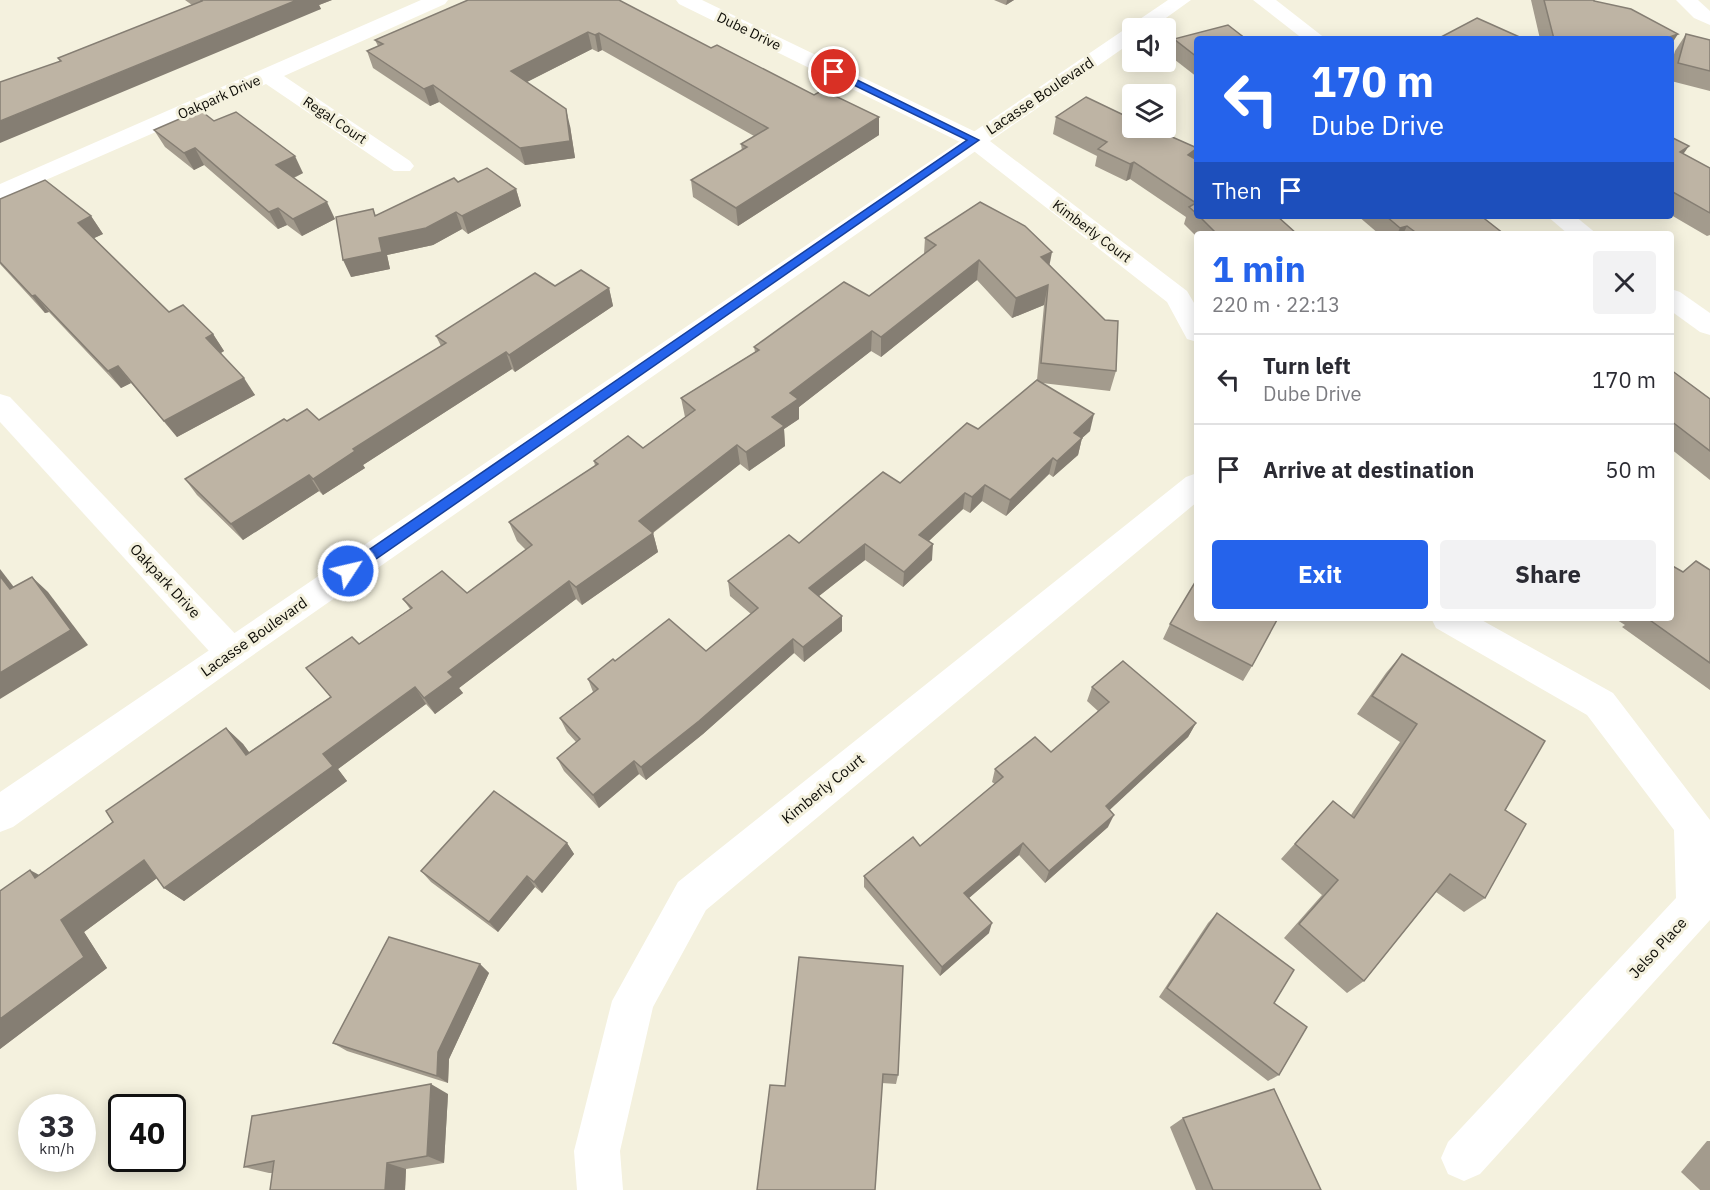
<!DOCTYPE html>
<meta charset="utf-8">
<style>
:root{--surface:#fff;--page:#f2f2f3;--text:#2b2b33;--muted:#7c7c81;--line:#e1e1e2;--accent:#2563eb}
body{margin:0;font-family:"IBM Plex Sans",sans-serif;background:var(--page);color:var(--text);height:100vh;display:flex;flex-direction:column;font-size:22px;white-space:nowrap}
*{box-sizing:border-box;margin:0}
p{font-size:20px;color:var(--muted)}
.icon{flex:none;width:33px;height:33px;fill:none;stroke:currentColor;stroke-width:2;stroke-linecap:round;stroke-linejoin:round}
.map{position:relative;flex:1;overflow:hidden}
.panel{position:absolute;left:1194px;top:231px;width:480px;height:390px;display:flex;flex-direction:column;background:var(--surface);border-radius:6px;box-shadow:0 3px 15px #0003}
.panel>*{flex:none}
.guide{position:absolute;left:1194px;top:36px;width:480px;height:183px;border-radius:6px;box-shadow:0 3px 15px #0003;background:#2563eb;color:#fff;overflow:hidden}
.controls{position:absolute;left:1122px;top:18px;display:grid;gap:12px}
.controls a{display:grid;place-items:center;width:54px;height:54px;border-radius:6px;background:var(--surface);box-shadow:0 3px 15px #0003;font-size:30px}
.speed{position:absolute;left:18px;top:1094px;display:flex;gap:12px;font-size:30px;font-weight:700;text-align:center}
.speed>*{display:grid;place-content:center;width:78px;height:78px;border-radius:50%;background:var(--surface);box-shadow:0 3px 15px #0003;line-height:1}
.speed small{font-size:15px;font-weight:400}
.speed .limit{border:3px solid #111;border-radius:9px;background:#fff;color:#111}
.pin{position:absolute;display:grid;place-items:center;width:51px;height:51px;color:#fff;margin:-26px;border:3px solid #fff;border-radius:50%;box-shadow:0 2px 6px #0007}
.me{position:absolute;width:66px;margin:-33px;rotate:55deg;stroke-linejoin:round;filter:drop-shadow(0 0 4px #0008)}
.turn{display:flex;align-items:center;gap:21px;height:126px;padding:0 18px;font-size:27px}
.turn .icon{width:78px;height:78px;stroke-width:2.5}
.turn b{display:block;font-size:42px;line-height:51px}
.then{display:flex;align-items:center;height:57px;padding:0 18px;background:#0003;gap:12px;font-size:22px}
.round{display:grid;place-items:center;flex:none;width:63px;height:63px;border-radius:6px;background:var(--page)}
.head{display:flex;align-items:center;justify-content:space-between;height:102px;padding:0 18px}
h1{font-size:36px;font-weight:700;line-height:45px;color:var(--accent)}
.primary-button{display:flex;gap:12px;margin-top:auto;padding:12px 18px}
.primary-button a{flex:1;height:69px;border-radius:6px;background:var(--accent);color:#fff;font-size:24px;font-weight:700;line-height:69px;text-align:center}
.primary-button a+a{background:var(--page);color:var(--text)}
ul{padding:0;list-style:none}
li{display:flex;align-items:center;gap:18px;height:90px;padding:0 18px;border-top:2px solid var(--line)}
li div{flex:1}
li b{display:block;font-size:22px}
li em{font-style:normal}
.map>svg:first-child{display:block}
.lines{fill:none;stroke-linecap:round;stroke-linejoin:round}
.street{fill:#fff;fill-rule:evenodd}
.secondary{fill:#fff;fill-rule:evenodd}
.wall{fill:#a39b8d}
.shaded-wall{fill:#857e73}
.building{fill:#beb4a4;stroke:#857e73;stroke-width:1.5}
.route{fill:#2563eb;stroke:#184099;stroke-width:1.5}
.labels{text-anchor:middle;stroke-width:6;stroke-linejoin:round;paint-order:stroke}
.far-street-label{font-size:14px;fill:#0d0c06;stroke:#f4f1de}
.street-label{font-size:15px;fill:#0d0c06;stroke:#f4f1de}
</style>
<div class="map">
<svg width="1710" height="1190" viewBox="0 0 1710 1190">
<rect width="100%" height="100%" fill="#f4f1de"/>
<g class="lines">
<g class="street">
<path d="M421,0H448L445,4L284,76L410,161L414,166L410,171H394L266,84L0,200V184Z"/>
<path d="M676,0H702L982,135L1187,291L1197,308V342L1187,339L1167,302L966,145L679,4Z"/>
<path d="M1676,0H1698L1710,11V25L1694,18Z"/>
<path d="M0,394L10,397L243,642L248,652L243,662L231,667L219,662L0,422Z"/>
<path d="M1197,473V502L706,910L653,1007L620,1151L623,1190H577L574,1151L612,1001L678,882L1186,477Z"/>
<path d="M1431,618H1478L1613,693L1710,820V920L1480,1174L1464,1181L1448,1174L1441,1158L1448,1142L1676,898L1674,830L1587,715L1436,628Z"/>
</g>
<g class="secondary">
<path d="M1168,0H1191L1152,28H1132V42L243,662L13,827L0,832V792Z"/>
<path d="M1253,0H1276L1326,39H1303Z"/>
<path d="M1547,216H1575L1597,234H1568Z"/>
<path d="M1671,289L1680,292L1710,313V335L1700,332L1671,311Z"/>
</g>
</g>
<g class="wall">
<path d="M185,0H332L319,5L321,9L60,61L58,58L192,5Z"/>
<path d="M468,0L711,48L814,95L879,117V135L738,226L693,197L691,180L742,151L741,144L754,136L602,50L598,52L592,49L527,82L570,126L575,158L525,165L439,102L430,106L373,68L367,51L378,46L375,40Z"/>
<path d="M994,0H1014L1006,5Z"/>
<path d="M1531,0H1594V1L1671,39H1540Z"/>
<path d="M1686,34L1710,40V91L1671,81V65L1675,51Z"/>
<path d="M1174,39H1197V77L1170,56Z"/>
<path d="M1056,117L1197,148L1194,158L1197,160V216H1277L1297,234H1197V237L1184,224L1186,217L1130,179L1126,181L1095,166L1097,156L1053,134Z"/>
<path d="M214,121L303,173L294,178L335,219L302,236L287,225L278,229L204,165L194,170L165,147L154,130Z"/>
<path d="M1671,137L1683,154L1710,168V235L1707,236L1671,215Z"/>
<path d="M458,182L516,189L521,206L468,234L462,229L433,245L387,255L390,269L351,277L373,209L376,216Z"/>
<path d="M0,199L91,216L103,234L94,238L169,312L213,334L224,351L221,353L255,395L177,437L131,383L121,388L49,312L45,313L0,264Z"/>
<path d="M1358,216H1481L1504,234H1379Z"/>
<path d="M925,238L1050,265L1116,371L1110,391L1042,383L1090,431L1082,438L1078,455L1053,477L1049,474L1006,516L982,501L970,513L963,509L929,541L932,560L903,587L865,560L819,596L842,616V631L804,662L794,653L703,734L646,780L639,774L599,808L564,771L557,758L576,742L567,732L560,718L593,692L588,679L615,661L706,651L751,614L730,596L728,581L799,543L900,483L978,429L1037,380L1044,305L1012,318L977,280L881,357L871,351L799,407V419L784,429L785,446L749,471L740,464L653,533L658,552L582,605L576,599L459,688L463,693L435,714L426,704L338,769L347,781L184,901L164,888L157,878L84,932L107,968L0,1049V891L39,875L113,822L226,728L243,744L249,752L330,697L359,644L410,609L403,599L467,593L526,550L517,541L509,522L595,466L594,461L643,448L685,417L681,398L755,352L754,347L869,296L924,254Z"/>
<path d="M555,286L609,288L613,306L515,372L512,369L363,465L365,468L323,495L319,491L243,540L197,495L185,479L287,421L319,420L441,346L436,336Z"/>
<path d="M1671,370L1710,399V480L1671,449Z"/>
<path d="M1710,570V690L1622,627L1625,625L1614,618H1671L1683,572Z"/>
<path d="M1170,624L1252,666L1243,681L1163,639Z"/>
<path d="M1402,654L1505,810L1485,898L1464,912L1436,892L1364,981L1347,993L1284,938L1322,895L1281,859L1333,801L1351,815L1400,742L1357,714L1386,673Z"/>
<path d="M1092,687L1196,723L1188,737L1109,810L1108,827L1045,883L1019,855L969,898L989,933L940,976L864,887V876L920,846L995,784L992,782L995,769L1051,752L1098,711L1087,701Z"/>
<path d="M567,843L574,854L542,893L535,887L498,932L431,882L421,871Z"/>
<path d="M1217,913L1274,1003L1279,1075L1268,1081L1159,997L1208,923Z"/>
<path d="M799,957L898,1075L896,1084L882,1083L785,1086Z"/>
<path d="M480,964L489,973L449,1059L448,1083L347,1051L333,1043Z"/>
<path d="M448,1094L444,1163L406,1169L405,1190H270L272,1173H269L244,1167Z"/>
<path d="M1183,1118L1321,1190H1196L1170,1127Z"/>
<path d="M1707,1141H1710V1190H1700L1681,1172Z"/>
</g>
<g class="shaded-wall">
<path d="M297,0H332L319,5L321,9L0,143V121Z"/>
<path d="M1007,0H1014L1006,5Z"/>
<path d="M588,32L592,49L515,88L511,71Z"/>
<path d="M599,33L602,50L598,52L595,35Z"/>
<path d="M1678,34L1671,45V39H1664Z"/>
<path d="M433,85L439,102L430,106L424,89Z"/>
<path d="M566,109L570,126L575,158L525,165L520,148Z"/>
<path d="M879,117V135L738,226L736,208Z"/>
<path d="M1689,146L1677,163L1680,152Z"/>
<path d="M195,148L204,165L194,170L184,153Z"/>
<path d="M1197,148L1192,165L1188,155Z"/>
<path d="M295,156L303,173L284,182L276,165Z"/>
<path d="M1134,162L1130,179L1126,181L1130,164Z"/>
<path d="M516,189L521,206L468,234L462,216Z"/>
<path d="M327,202L335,219L302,236L293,219Z"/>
<path d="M278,208L287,225L278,229L269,212Z"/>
<path d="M456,212L462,229L433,245L387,255L390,269L351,277L343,260L379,238Z"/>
<path d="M91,216L103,234L90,240L78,223Z"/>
<path d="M1407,226L1403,234H1397L1400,228Z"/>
<path d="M1052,252L1048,273L1041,257Z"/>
<path d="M979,260L977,280L881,357V337Z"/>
<path d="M1048,285L1044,305L1012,318L1016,298Z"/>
<path d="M609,288L613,306L515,372L509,355Z"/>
<path d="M35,295L49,312L45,313L32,296Z"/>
<path d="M872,331L871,351L799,407V419L784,429L785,446L749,471L746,452L790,393Z"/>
<path d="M213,334L224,351L217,355L206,338Z"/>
<path d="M506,352L512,369L363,465L365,468L323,495L313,479L353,449Z"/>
<path d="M118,366L131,383L121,388L108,371Z"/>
<path d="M244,378L255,395L177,437L164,421Z"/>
<path d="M1094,414L1090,431L1070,449L1074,433Z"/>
<path d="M1082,438L1078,455L1053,477L1057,461Z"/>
<path d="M737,445L740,464L647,537L653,533L658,552L582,605L576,587L639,521Z"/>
<path d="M1053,458L1049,474L1006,516L1010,500Z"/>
<path d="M309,475L319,491L243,540L231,524Z"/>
<path d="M985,485L982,501L970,513L972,497Z"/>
<path d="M965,493L963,509L918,551L919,535Z"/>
<path d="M865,544V560L810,603L809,588Z"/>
<path d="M933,544L932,560L903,587L904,572Z"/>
<path d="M0,569L27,604L10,589L0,576Z"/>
<path d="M32,577L48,592L88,645L0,699V673Z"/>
<path d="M569,581L576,599L459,688L463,693L435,714L424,698L448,672Z"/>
<path d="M842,616V631L804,662L803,647Z"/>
<path d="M793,639L794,653L703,734L646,780L641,767Z"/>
<path d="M415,687L426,704L338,769L347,781L184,901L164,888L323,754Z"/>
<path d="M1196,723L1188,737L1100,819L1106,806Z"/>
<path d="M226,728L243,744L262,770L246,755Z"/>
<path d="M634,761L639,774L599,808L593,795Z"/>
<path d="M1114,815L1108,827L1045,883L1049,871Z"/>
<path d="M567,843L574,854L542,893L534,882Z"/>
<path d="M1023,843L1019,855L962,904L964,893Z"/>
<path d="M144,860L164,873L84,932L107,968L0,1049V1019L61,920Z"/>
<path d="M30,870L54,883L35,878Z"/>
<path d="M527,876L535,887L498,932L489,922Z"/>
<path d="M992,923L989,933L940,976L942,967Z"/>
<path d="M480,964L489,973L449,1059L448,1083L437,1076L438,1052Z"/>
<path d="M431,1084L448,1094L444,1163L427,1156Z"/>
<path d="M387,1163L406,1169L405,1190H385Z"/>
</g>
<g class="building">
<path d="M201,0H297L0,121V82L61,61L58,58L202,1Z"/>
<path d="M468,0H619L711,48L717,45L814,95L823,90L879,117L736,208L691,180L747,147L741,144L768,128L599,33L595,35L588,32L511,71L566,109L570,141L520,148L433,85L424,89L367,51L383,44L375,40Z"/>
<path d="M1544,0H1594V1L1631,9L1678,34L1664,39H1554Z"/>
<path d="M1477,18L1524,39H1450L1443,36Z"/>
<path d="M1228,25L1246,39H1197V57L1174,39Z"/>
<path d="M1686,34L1710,40V71L1678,63Z"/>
<path d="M1086,97L1132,119V128H1152L1197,148L1188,155L1197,160V214L1189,207L1196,203L1134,162L1130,164L1098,149L1107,142L1056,117Z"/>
<path d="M200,110L214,121L236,112L295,156L276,165L327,202L293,219L278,208L269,212L195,148L184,153L154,130Z"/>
<path d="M1671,137L1689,146L1680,152L1710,168V213L1671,191Z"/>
<path d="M487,168L516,189L462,216L456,212L426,228L379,238L382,252L343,260L336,217L373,209L375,216L454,178L458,182Z"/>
<path d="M45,180L91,216L78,223L169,312L183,305L213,334L206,338L244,378L164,421L118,366L108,371L35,295L32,296L0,262V199Z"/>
<path d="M980,202L1025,226L1052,252L1041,257L1105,320L1118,321L1116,371L1041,363L1048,285L1016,298L979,260L881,337L872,331L790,393L798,399L772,417L784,426L746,452L737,445L639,521L653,533L576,587L569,581L448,672L453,677L424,698L415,687L323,754L333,766L164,888L144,860L61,920L84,957L0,1019V891L30,870L35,878L113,822L106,811L226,728L246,755L331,697L306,668L352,637L359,644L412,608L403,599L442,571L467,593L532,545L509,522L598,464L594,461L628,436L643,448L695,410L681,398L759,350L754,347L844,282L869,296L936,245L925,238Z"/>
<path d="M1199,216H1277L1297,234H1217Z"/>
<path d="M1386,216H1481L1504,234H1418L1407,226L1400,228Z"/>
<path d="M581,270L609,288L509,355L506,352L353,449L355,451L313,479L309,475L231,524L185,479L284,419L287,421L307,409L319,420L446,343L436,336L535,273L555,286Z"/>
<path d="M1671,370L1710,399V451L1671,421Z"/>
<path d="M1037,380L1094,414L1074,433L1082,438L1057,461L1053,458L1010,500L985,485L972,497L965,493L919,535L933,544L904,572L865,544L809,588L842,616L803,647L793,639L699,721L641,767L634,761L593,795L557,758L580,739L560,718L598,689L588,679L613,659L615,661L669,619L706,651L758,608L728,581L789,535L799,543L883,472L900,483L967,423L978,429Z"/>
<path d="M1696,561L1710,570V663L1647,618H1671V565L1683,572Z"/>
<path d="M0,576L10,589L32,577L71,630L0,673Z"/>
<path d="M1197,579V618H1278L1252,666L1170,624Z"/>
<path d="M1402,654L1545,741L1505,810L1526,824L1485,898L1450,874L1364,981L1299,924L1338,880L1295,844L1333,801L1354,818L1417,724L1372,696Z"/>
<path d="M1123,661L1196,723L1106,806L1114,815L1049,871L1023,843L964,893L992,923L942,967L864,876L913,837L920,846L1003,777L995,769L1035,737L1051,752L1109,702L1092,687Z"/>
<path d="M494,791L567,843L534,882L527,876L489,922L421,871Z"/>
<path d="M1217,913L1294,970L1274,1003L1307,1027L1279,1075L1167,988Z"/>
<path d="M389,937L480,964L438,1052L437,1076L333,1043Z"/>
<path d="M799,957L903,966L898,1075L883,1074L875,1190H757L770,1085L785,1086Z"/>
<path d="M431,1084L427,1156L387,1163L385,1190H270L274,1161L244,1167L252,1116Z"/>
<path d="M1274,1089L1321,1190H1213L1183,1118Z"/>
</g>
<path class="route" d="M831,70H837L979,140L353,575H344V567L967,140L831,74Z"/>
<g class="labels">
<g class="far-street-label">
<text transform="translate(749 31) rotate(26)" y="5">Dube Drive</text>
<text transform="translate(219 97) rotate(-24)" y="5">Oakpark Drive</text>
<text transform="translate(335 120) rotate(34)" y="5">Regal Court</text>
<text transform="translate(1092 231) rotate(37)" y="5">Kimberly Court</text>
</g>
<g class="street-label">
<text transform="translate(1040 96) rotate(-34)" y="5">Lacasse Boulevard</text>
<text transform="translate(165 581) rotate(47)" y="5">Oakpark Drive</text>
<text transform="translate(254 637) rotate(-35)" y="5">Lacasse Boulevard</text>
<text transform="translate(823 789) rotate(-39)" y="5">Kimberly Court</text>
<text transform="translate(1658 948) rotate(-47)" y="5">Jelso Place</text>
</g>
</g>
</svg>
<div class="controls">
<a><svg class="icon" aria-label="sound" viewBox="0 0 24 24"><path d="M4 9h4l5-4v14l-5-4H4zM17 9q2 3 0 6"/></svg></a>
<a><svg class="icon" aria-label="layers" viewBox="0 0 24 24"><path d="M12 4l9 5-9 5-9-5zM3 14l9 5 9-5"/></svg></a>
</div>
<div class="speed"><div>33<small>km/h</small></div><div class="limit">40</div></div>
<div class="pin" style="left:834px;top:72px;background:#d93025"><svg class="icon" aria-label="arrive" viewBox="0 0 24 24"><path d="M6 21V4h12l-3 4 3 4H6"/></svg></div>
<svg class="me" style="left:348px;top:571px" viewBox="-20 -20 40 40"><circle r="17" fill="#2563eb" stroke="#fff" stroke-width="3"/><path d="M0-11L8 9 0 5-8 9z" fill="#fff"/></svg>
<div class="guide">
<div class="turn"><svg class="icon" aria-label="left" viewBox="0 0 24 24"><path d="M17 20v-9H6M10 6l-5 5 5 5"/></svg><div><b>170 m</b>Dube Drive</div></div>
<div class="then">Then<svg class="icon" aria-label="arrive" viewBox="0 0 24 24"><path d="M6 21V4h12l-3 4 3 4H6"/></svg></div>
</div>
<section class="panel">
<div class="head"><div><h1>1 min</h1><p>220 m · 22:13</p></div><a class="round"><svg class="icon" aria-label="close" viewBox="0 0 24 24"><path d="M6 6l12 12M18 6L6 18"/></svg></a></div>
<ul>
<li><svg class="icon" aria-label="left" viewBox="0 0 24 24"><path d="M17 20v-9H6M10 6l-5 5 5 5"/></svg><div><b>Turn left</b><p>Dube Drive</p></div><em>170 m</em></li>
<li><svg class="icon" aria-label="arrive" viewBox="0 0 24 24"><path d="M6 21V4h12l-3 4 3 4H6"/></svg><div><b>Arrive at destination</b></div><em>50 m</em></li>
</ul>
<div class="primary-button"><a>Exit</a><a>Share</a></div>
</section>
</div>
